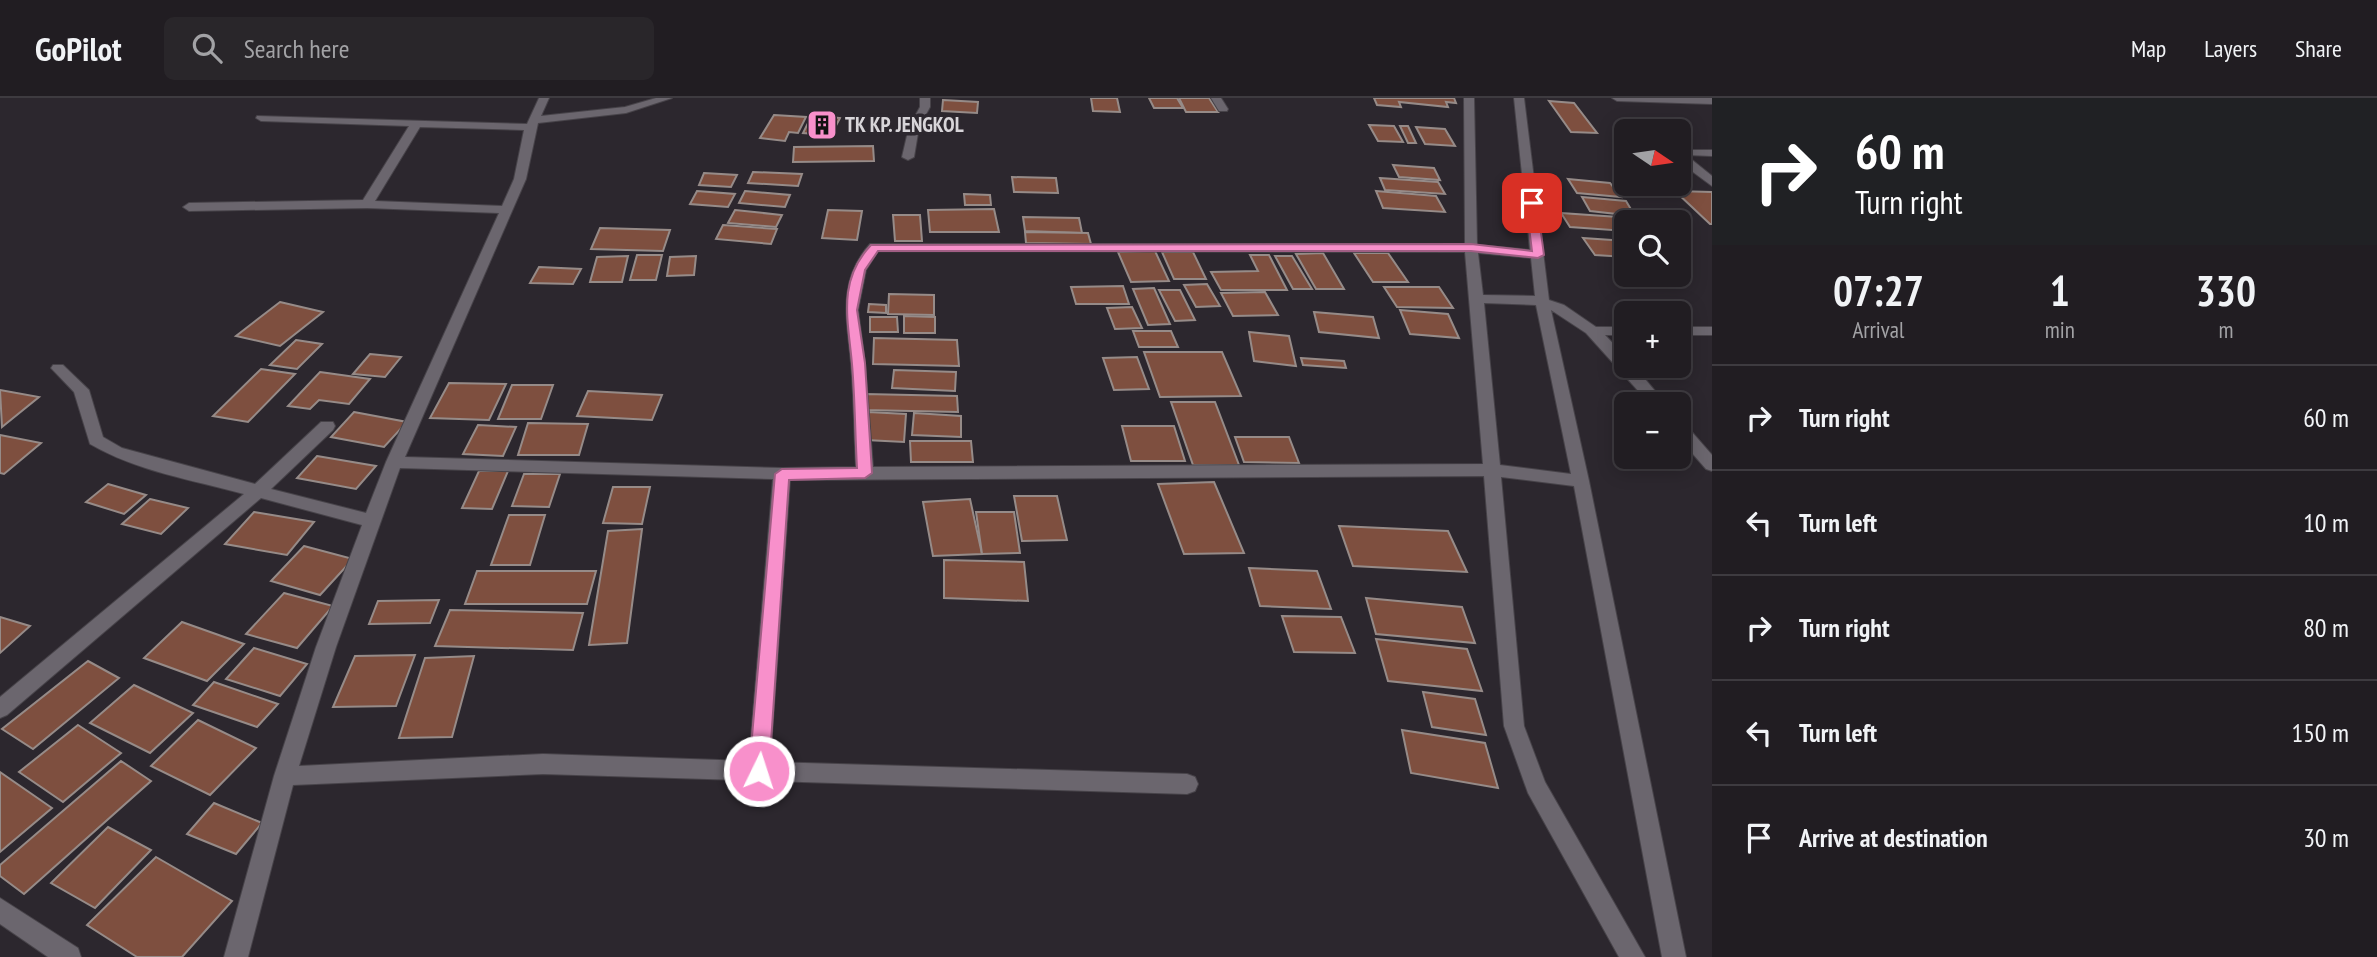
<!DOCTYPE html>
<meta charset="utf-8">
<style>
:root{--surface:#211d22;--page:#29262a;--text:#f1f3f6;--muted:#a2a2a5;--line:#3e3b40}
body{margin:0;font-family:"PT Sans Narrow",sans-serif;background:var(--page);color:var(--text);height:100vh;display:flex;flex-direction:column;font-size:26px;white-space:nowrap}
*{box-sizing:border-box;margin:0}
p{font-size:23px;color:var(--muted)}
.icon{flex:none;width:38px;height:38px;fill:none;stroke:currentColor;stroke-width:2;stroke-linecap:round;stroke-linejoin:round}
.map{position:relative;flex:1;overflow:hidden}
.drawer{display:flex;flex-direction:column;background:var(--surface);width:665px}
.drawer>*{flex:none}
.hud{background:#202124;color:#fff;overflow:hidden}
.needle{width:46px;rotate:103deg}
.tools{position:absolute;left:1614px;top:21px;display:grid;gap:14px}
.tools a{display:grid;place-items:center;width:77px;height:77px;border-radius:10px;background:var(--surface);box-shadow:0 4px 18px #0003,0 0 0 2px var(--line);font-size:35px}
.pin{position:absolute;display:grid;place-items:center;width:60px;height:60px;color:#fff;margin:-30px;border-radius:14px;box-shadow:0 4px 10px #0006}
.me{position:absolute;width:77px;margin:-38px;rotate:4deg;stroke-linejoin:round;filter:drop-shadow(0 0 5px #0008)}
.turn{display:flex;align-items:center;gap:24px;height:147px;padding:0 28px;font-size:32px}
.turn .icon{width:91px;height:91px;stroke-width:2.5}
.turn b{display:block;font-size:49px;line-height:60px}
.eta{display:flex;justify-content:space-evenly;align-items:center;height:119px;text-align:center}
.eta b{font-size:42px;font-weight:700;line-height:49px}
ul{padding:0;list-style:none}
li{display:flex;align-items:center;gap:21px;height:105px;padding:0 28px;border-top:2px solid var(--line)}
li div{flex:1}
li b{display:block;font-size:26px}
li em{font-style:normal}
header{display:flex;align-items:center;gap:42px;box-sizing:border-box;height:98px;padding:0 35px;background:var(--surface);border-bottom:2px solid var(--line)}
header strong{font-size:33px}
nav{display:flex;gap:38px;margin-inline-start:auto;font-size:24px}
.search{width:490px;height:63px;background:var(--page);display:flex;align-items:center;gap:18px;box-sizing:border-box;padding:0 24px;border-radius:10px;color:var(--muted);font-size:26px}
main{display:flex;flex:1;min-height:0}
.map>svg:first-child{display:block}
.building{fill:#7e4f3f;stroke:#968b88;stroke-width:2}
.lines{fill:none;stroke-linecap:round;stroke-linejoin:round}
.minor-casing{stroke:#474349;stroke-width:2}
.minor{fill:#6b666e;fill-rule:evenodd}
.route{fill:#f890cb;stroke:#a15e84;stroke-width:2}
.labels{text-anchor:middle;stroke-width:7;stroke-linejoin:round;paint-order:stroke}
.far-poi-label{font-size:21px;font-weight:bold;fill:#d8d5d9;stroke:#2c272e;text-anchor:start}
</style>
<header>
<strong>GoPilot</strong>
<div class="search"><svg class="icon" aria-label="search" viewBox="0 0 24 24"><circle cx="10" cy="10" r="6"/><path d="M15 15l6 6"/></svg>Search here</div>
<nav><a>Map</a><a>Layers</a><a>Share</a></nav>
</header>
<main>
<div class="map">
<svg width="1712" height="859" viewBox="0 0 1712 859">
<rect width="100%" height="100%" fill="#2c272e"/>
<g class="building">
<path d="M1091,0H1117L1120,14L1093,13Z"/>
<path d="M1149,0H1177L1183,10H1154Z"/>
<path d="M1179,0H1209L1218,14H1186Z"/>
<path d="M1374,0H1454L1456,5L1446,4L1448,9L1399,4L1401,9L1377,7Z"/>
<path d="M943,2L978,4L977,15L942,13Z"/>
<path d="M1549,3L1574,5L1597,35L1571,34Z"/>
<path d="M774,17L806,19L798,35L789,34L785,43L760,40Z"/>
<path d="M812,17L840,20L831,37L803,35Z"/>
<path d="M1369,27L1394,28L1403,44L1378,43Z"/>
<path d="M1400,28H1408L1416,45H1408Z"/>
<path d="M1416,29L1445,31L1455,48L1425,46Z"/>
<path d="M873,48L874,63L793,64L794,49Z"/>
<path d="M1393,67L1434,70L1440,82L1399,79Z"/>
<path d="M753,74L802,76L798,88L748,85Z"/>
<path d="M704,75L737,77L731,89L699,87Z"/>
<path d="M1012,79L1056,80L1058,95L1014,94Z"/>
<path d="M1380,80L1438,84L1445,96L1385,92Z"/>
<path d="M1568,81L1610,85L1621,99L1577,95Z"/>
<path d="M697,93L735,96L728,109L690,106Z"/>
<path d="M745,93L790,97L785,109L739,105Z"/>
<path d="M1376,93L1436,98L1445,114L1383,110Z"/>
<path d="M1675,93L1712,94V126H1710Z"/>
<path d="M964,96L990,97L991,107H965Z"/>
<path d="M1582,99L1626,103L1635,118L1590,113Z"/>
<path d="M994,111L999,134H930L928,112Z"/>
<path d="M735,112L782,117L776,129L728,125Z"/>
<path d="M828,112L862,113L857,142L822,140Z"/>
<path d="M1561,115L1647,121L1649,124H1626V133L1570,129Z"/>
<path d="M893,117H920L922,143H895Z"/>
<path d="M1023,119L1079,120L1082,135L1025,133Z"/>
<path d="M723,127L777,131L771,146L716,141Z"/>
<path d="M600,130L670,132L663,153L591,151Z"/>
<path d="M1025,134L1088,135L1091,146L1026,145Z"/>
<path d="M1583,140L1626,143V159L1595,157Z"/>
<path d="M1155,153L1169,183L1131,184L1118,154Z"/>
<path d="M1162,154H1193L1206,181H1174Z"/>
<path d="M1323,155L1344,191H1316L1296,156Z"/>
<path d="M1354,155H1388L1408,184H1373Z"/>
<path d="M637,157H662L656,182H630Z"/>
<path d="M1250,157H1269L1287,192H1221L1211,174L1258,173Z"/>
<path d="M628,158L622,184H590L597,159Z"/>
<path d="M696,158L694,177L667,178L670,159Z"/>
<path d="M1275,158H1292L1312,191H1293Z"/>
<path d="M539,169L581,171L573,186L530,185Z"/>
<path d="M1207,186L1220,208L1196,209L1184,187Z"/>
<path d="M1123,188L1129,206H1076L1071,189Z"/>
<path d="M1384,189H1439L1453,210L1397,209Z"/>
<path d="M1154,190L1170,226L1148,227L1133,191Z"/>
<path d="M1159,192H1180L1195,222L1175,223Z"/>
<path d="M1265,194L1278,217L1233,218L1221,195Z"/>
<path d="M889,196L934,197V217L888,216Z"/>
<path d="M280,204L323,214L280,248L236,238Z"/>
<path d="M869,206L886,207V215L868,214Z"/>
<path d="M1132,209L1142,230L1115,231L1107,210Z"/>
<path d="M1400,212L1448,216L1459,240L1410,236Z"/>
<path d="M1314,214L1373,219L1379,240L1319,234Z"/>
<path d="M904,218L935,219V235H904Z"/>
<path d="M870,219H897L898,234H870Z"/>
<path d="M1133,233H1171L1178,249H1139Z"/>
<path d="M1249,234L1289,238L1296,268L1254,263Z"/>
<path d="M874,240L957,242L959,268L873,266Z"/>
<path d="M296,242L322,246L297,271L270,267Z"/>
<path d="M1144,254H1222L1241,298L1160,299Z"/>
<path d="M370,256L401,259L385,279L353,276Z"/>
<path d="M1137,259L1149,291L1114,292L1103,260Z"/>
<path d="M1301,260L1344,263L1346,270L1303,267Z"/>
<path d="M261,271L295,276L248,324L213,318Z"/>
<path d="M894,272L956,274L955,293L892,290Z"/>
<path d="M320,274L370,281L349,306L319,302L310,311L288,308Z"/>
<path d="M449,285L506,286L489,322L430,320Z"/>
<path d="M512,287H553L541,321H498Z"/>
<path d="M0,292L39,299L2,329Z"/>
<path d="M588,293L662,297L652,322L577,318Z"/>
<path d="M865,296L957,298L958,314L864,312Z"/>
<path d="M1171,304H1215L1239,367H1193Z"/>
<path d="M354,314L407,324L384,349L331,339Z"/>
<path d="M868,314L906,316L904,344L866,342Z"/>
<path d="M914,315L961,318V339L912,337Z"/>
<path d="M528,325L588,326L579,357H518Z"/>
<path d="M478,327L516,329L503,358L463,356Z"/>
<path d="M1122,328H1174L1185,363H1131Z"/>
<path d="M0,337L41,345L4,376L0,375Z"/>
<path d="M1235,339H1289L1299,365L1244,364Z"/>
<path d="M910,343H971L973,364H911Z"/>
<path d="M317,358L376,368L356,391L297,380Z"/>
<path d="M479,373H508L492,411L462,410Z"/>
<path d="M524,376H560L549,409L512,408Z"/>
<path d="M1214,384L1244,455L1184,456L1158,386Z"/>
<path d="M108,386L146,397L124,416L86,404Z"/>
<path d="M613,389H650L642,426L603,425Z"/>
<path d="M1014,398H1057L1067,442L1022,443Z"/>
<path d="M150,401L188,410L161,436L122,426Z"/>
<path d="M970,401L982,456L933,458L923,404Z"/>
<path d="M254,414L314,424L287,457L225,446Z"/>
<path d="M976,414H1014L1020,455L982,456Z"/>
<path d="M509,417H545L530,467H491Z"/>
<path d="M1339,428L1448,433L1467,474L1353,468Z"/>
<path d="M642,431L627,545L589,547L608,433Z"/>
<path d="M304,448L353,461L320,497L271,483Z"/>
<path d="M944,462L1024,464L1028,503L944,500Z"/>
<path d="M1249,470L1317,473L1331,511L1260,508Z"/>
<path d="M477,473H596L587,506H465Z"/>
<path d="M284,495L333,508L297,550L246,536Z"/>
<path d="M1366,500L1462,509L1475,545L1376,536Z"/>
<path d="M439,502L430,525L369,526L378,503Z"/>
<path d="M450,512L583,515L573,552L435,548Z"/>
<path d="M1282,518L1341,519L1355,555L1294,554Z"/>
<path d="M0,519L30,528L0,555Z"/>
<path d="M182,524L244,546L207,583L144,560Z"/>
<path d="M1376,541L1467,551L1482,593L1388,583Z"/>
<path d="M254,550L307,566L280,598L226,581Z"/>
<path d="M415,557L396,608L333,609L355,558Z"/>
<path d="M474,558L452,639L399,640L425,560Z"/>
<path d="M88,563L119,580L33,651L2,631Z"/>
<path d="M214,584L278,606L257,629L193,607Z"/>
<path d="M134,587L193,615L150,655L90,625Z"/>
<path d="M1423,594L1475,601L1486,637L1432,629Z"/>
<path d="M198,622L256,650L210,697L151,668Z"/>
<path d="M78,627L121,655L63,704L19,674Z"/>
<path d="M1402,632L1485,645L1498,690L1411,675Z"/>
<path d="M121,663L151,683L24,796L0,778V767Z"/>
<path d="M0,674L52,710L0,754Z"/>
<path d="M214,705L262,725L236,756L187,736Z"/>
<path d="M108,729L151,752L95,810L51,785Z"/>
<path d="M156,759L232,803L182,859H137L87,827Z"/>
</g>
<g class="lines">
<g class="minor-casing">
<g id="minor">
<path d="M539,0H549L541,18L625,9L656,0H672L626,15L538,25L526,81L405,359L782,370L856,369C854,335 854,300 851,265C847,221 837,183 870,146H1465L1464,0H1474L1477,147L1530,152L1514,0H1524L1549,202L1564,207L1596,229H1626V237H1605L1626,259V268H1634L1666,306H1650L1586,235L1551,212L1589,383L1686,859H1662L1574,388L1501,379L1524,628L1545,684L1645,859H1619L1528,695L1504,628L1484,378L790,382L770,664L1187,676L1195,679L1198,686L1195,693L1187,696L543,676L293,687L248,859H224L274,678L316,549L362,427L261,400L7,617L0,620V599L244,396C193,382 136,373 90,346L74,294L51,270L53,267H63L89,292L103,339L122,350L255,386L321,324H333L335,328L333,332L271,391L366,415L386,364L499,115L367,110L189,113L183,109L189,105L363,102L409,28L261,23L256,20L257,18L527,26ZM420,29L524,32L514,81L502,108L375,103ZM878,153L1465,154L1483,366L873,369L865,265L858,212L866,172ZM1478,155L1531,160L1535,198L1483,197ZM1484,205L1536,207L1571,376L1500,367ZM400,370L773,381L749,663L543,656L299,668L336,549Z"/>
<path d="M920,0H930V9L919,29L914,59L908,62L902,59L909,29L920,9Z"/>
<path d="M1211,0H1221L1228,11L1227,13H1219Z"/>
<path d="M1612,0H1712V6L1617,3Z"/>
<path d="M1678,52H1712V58L1686,57L1712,78V88L1678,63Z"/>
<rect x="1678" y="229" width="34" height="8"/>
<path d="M1678,324L1684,325L1712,357V373L1706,371L1678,339Z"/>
<path d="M0,800L78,850L81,859H48L0,826Z"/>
</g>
</g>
<use href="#minor" class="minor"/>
</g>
<path class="route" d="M1532,101L1537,105L1544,157L1538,160L1471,153H878L865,172L857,212L865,265L872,375L865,380L789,382L769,673L766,680L759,682L752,680L749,673L775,376L782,371L857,370C855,335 855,300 852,266C848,221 837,183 871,147L1471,146L1532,153L1526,105Z"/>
<defs>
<g id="building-square" transform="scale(1.575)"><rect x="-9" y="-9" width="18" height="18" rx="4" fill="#f890cb" stroke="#2c272e"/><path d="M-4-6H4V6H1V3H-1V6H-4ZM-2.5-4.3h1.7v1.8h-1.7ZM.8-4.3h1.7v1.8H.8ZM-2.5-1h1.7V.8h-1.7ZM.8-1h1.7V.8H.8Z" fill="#111"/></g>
</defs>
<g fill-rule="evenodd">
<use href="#building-square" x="822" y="27"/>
</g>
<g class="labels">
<g class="far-poi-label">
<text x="845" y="34">TK KP. JENGKOL</text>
</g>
</g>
</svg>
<div class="tools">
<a><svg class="needle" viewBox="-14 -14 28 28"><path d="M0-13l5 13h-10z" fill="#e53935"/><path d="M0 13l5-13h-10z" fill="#a2a2a5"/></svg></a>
<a><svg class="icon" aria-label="search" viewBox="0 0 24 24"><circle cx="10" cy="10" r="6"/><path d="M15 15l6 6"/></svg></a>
<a>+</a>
<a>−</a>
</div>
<div class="pin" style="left:1532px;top:105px;background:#d93025"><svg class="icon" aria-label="arrive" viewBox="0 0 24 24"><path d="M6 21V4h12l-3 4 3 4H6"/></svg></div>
<svg class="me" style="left:759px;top:673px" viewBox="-20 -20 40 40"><circle r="17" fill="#f890cb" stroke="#fff" stroke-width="3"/><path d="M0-11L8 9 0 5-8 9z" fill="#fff"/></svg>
</div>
<section class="drawer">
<div class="hud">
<div class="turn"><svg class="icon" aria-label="right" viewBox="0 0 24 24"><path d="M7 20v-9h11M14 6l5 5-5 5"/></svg><div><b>60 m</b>Turn right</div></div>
</div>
<div class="eta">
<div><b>07:27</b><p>Arrival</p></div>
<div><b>1</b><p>min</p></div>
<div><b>330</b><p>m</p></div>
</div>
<ul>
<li><svg class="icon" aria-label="right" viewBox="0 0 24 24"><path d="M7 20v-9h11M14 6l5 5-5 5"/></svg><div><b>Turn right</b></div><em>60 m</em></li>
<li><svg class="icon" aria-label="left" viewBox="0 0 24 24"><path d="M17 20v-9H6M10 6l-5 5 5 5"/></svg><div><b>Turn left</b></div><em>10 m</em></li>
<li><svg class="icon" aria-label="right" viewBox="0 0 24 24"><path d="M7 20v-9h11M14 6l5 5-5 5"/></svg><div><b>Turn right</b></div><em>80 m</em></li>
<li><svg class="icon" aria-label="left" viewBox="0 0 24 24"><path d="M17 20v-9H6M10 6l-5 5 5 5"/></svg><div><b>Turn left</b></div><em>150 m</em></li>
<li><svg class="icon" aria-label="arrive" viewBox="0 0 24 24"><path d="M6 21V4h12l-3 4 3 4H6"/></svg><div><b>Arrive at destination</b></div><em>30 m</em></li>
</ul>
</section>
</main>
